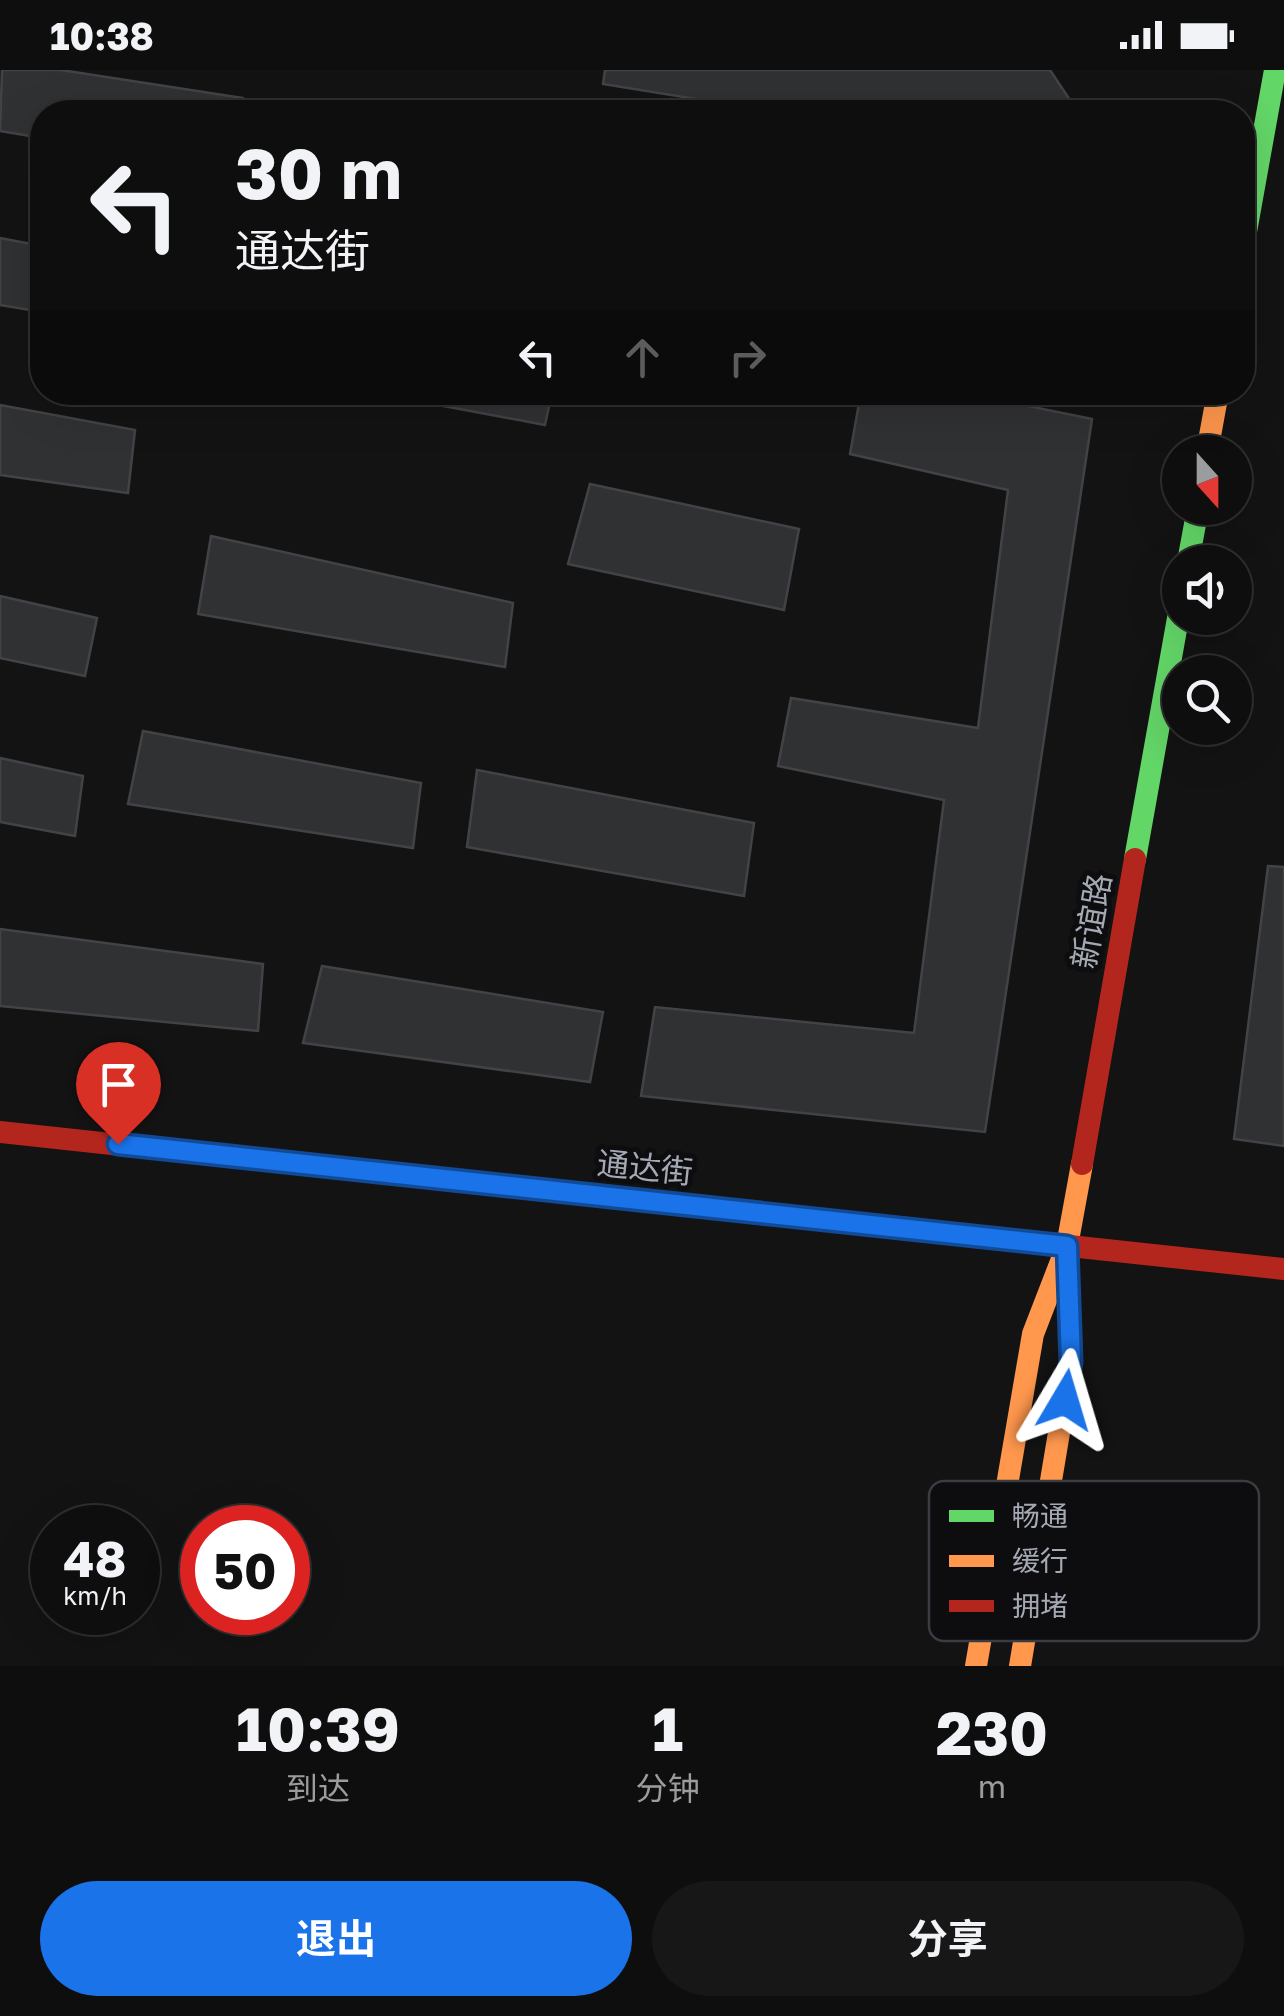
<!DOCTYPE html>
<html lang="zh">
<meta charset="utf-8">
<style>
:root{--surface:#0e0e0e;--page:#171717;--text:#f1f3f6;--muted:#9b9c9e;--line:#2e2e2e;--accent:#1a73e8}
body{margin:0;font-family:"Golos Text","Noto Sans SC",sans-serif;background:var(--page);color:var(--text);height:100vh;display:flex;flex-direction:column;font-size:38px;white-space:nowrap}
*{box-sizing:border-box;margin:0}
p{font-size:32px;color:var(--muted)}
.icon{flex:none;width:55px;height:55px;fill:none;stroke:currentColor;stroke-width:2;stroke-linecap:round;stroke-linejoin:round}
.map{position:relative;height:1596px;overflow:hidden}
.drawer{display:flex;flex-direction:column;background:var(--surface);flex:1}
.drawer>*{flex:none}
.guide{position:absolute;left:30px;top:30px;width:1225px;height:305px;border-radius:40px;box-shadow:0 10px 40px #0002,0 0 0 2px var(--line);background:#0e0e0e;color:var(--text);overflow:hidden}
.needle{width:65px;rotate:159deg}
.buttons{position:absolute;left:1162px;top:365px;display:grid;gap:20px}
.buttons a{display:grid;place-items:center;width:90px;height:90px;border-radius:50%;background:var(--surface);box-shadow:0 10px 40px #0002,0 0 0 2px var(--line);font-size:50px}
.speed{position:absolute;left:30px;top:1435px;display:flex;gap:20px;font-size:50px;font-weight:700;text-align:center}
.speed>*{display:grid;place-content:center;width:130px;height:130px;border-radius:50%;background:var(--surface);box-shadow:0 10px 40px #0002,0 0 0 2px var(--line);line-height:1}
.speed small{font-size:25px;font-weight:400}
.speed .limit{border:15px solid #d22;background:#fff;color:#111}
.pin{position:absolute;display:grid;place-items:center;width:85px;height:85px;color:#fff;margin:-102px -42px;border-radius:50% 50% 50% 0;rotate:-45deg;box-shadow:0 0 10px #0007}
.pin .icon{rotate:45deg}
.me{position:absolute;width:110px;margin:-55px;rotate:7deg;stroke-linejoin:round;filter:drop-shadow(0 0 8px #0008)}
.turn{display:flex;align-items:center;gap:35px;height:210px;padding:0 40px;font-size:45px}
.turn .icon{width:130px;height:130px;stroke-width:2.5}
.turn b{display:block;font-size:70px;line-height:85px}
.lanes{display:flex;align-items:center;height:95px;padding:0 40px;background:#0003;justify-content:center;gap:50px;direction:ltr}
.lanes .off{opacity:.35}
.eta{display:flex;justify-content:space-evenly;align-items:center;height:170px;text-align:center}
.eta b{font-size:60px;font-weight:700;line-height:70px}
.action{display:flex;gap:20px;margin-top:auto;padding:20px 40px}
.action a{flex:1;height:115px;border-radius:60px;background:var(--accent);color:#fff;font-size:40px;font-weight:700;line-height:115px;text-align:center}
.action a+a{background:var(--page);color:var(--text)}
.status{display:flex;justify-content:space-between;align-items:center;height:70px;padding:0 50px;background:var(--surface);direction:ltr}
.status svg{height:28px;fill:currentColor}
.map>svg:first-child{display:block}
.building{fill:#303133;stroke:#424346;stroke-width:2.5}
.lines{fill:none;stroke-linecap:round;stroke-linejoin:round}
.fast{stroke:#63d668;stroke-width:22}
.slow{stroke:#ff974d;stroke-width:22}
.jam{stroke:#b3261e;stroke-width:22}
.route-casing{stroke:#114b97;stroke-width:25}
.route{stroke:#1a73e8;stroke-width:18}
.labels{text-anchor:middle;stroke-width:10;stroke-linejoin:round;paint-order:stroke}
.street-label{font-size:32px;fill:#a4a9b4;stroke:#0d0d0f}
.key{fill:#0d0d0f;stroke:#3a3c41;stroke-width:2.5}
.key-label{font-size:28px;fill:#a4a9b4}
</style>
<div class="status"><b>10:38</b><svg viewBox="0 0 49 12"><path d="M0 12V9h3v3zM5 12V6h3v6zM10 12V3h3v9zM15 12V0h3v12zM26 1h20v11H26zM47 4h2v5h-2z"/></svg></div>
<div class="map">
<svg width="1284" height="1596" viewBox="0 0 1284 1596">
<rect width="100%" height="100%" fill="#131313"/>
<g class="building">
<path d="M2,0H61L243,28L241,42H42V68L0,61Z"/>
<path d="M605,0H1050L1078,42H776L603,14Z"/>
<path d="M0,168L42,176V242L0,235Z"/>
<path d="M439,322H552L545,355L438,335Z"/>
<path d="M861,322H959L1092,349L985,1062L641,1026L655,937L914,963L944,730L778,696L791,628L978,658L1008,420L850,384Z"/>
<path d="M0,335L135,360L128,423L0,405Z"/>
<path d="M590,414L799,459L784,540L568,494Z"/>
<path d="M211,466L513,533L505,597L198,544Z"/>
<path d="M0,526L97,548L85,606L0,588Z"/>
<path d="M143,661L421,713L413,778L128,734Z"/>
<path d="M0,688L83,706L75,766L0,752Z"/>
<path d="M477,700L754,753L744,826L467,777Z"/>
<path d="M1268,796L1284,797V1076L1234,1069Z"/>
<path d="M0,859L263,894L258,961L0,936Z"/>
<path d="M322,896L603,942L590,1012L303,973Z"/>
</g>
<g class="lines">
<g class="fast">
<path d="M1242,184L1275,0"/>
<path d="M1188,492L1198,438"/>
<path d="M1135,789L1180,537"/>
<path d="M371,1102L1051,1174"/>
</g>
<g class="slow">
<path d="M1207,382L1218,322"/>
<path d="M976,1596L1033,1264L1067,1176L1082,1094"/>
<path d="M1020,1596L1071,1291L1068,1196"/>
</g>
<g class="jam">
<path d="M0,1062L371,1102"/>
<path d="M1082,1094L1135,789"/>
<path d="M1051,1174L1284,1199"/>
</g>
</g>
<g class="lines">
<g class="route-casing">
<path id="route" d="M118,1074L1067,1176L1071,1292L1065,1330"/>
</g>
<use href="#route" class="route"/>
</g>
<g class="labels">
<g class="street-label">
<text transform="translate(1092 851) rotate(-80)" y="11">新谊路</text>
<text transform="translate(645 1098) rotate(6)" y="11">通达街</text>
</g>
</g>
<rect x="929" y="1411" width="330" height="160" rx="15" class="key"/>
<rect x="949" y="1440" width="45" height="12" fill="#63d668"/>
<rect x="949" y="1485" width="45" height="12" fill="#ff974d"/>
<rect x="949" y="1530" width="45" height="12" fill="#b3261e"/>
<g class="key-label">
<text x="1012" y="1456">畅通</text>
<text x="1012" y="1501">缓行</text>
<text x="1012" y="1546">拥堵</text>
</g>
</svg>
<div class="buttons">
<a><svg class="needle" viewBox="-14 -14 28 28"><path d="M0-13l5 13h-10z" fill="#e53935"/><path d="M0 13l5-13h-10z" fill="#9b9c9e"/></svg></a>
<a><svg class="icon" aria-label="sound" viewBox="0 0 24 24"><path d="M4 9h4l5-4v14l-5-4H4zM17 9q2 3 0 6"/></svg></a>
<a><svg class="icon" aria-label="search" viewBox="0 0 24 24"><circle cx="10" cy="10" r="6"/><path d="M15 15l6 6"/></svg></a>
</div>
<div class="speed"><div>48<small>km/h</small></div><div class="limit">50</div></div>
<div class="pin" style="left:118px;top:1074px;background:#d93025"><svg class="icon" aria-label="arrive" viewBox="0 0 24 24"><path d="M6 21V4h12l-3 4 3 4H6"/></svg></div>
<svg class="me" style="left:1065px;top:1330px" viewBox="-20 -20 40 40"><path d="M0-17L14 15 0 8-14 15z" fill="#1a73e8" stroke="#fff" stroke-width="4"/></svg>
<div class="guide">
<div class="turn"><svg class="icon" aria-label="left" viewBox="0 0 24 24"><path d="M17 20v-9H6M10 6l-5 5 5 5"/></svg><div><b>30 m</b>通达街</div></div>
<div class="lanes"><svg class="icon" aria-label="left" viewBox="0 0 24 24"><path d="M17 20v-9H6M10 6l-5 5 5 5"/></svg><svg class="icon off" aria-label="ahead" viewBox="0 0 24 24"><path d="M12 20V5M6 11l6-6 6 6"/></svg><svg class="icon off" aria-label="right" viewBox="0 0 24 24"><path d="M7 20v-9h11M14 6l5 5-5 5"/></svg></div>
</div>
</div>
<section class="drawer">
<div class="eta">
<div><b>10:39</b><p>到达</p></div>
<div><b>1</b><p>分钟</p></div>
<div><b>230</b><p>m</p></div>
</div>
<div class="action"><a>退出</a><a>分享</a></div>
</section>
